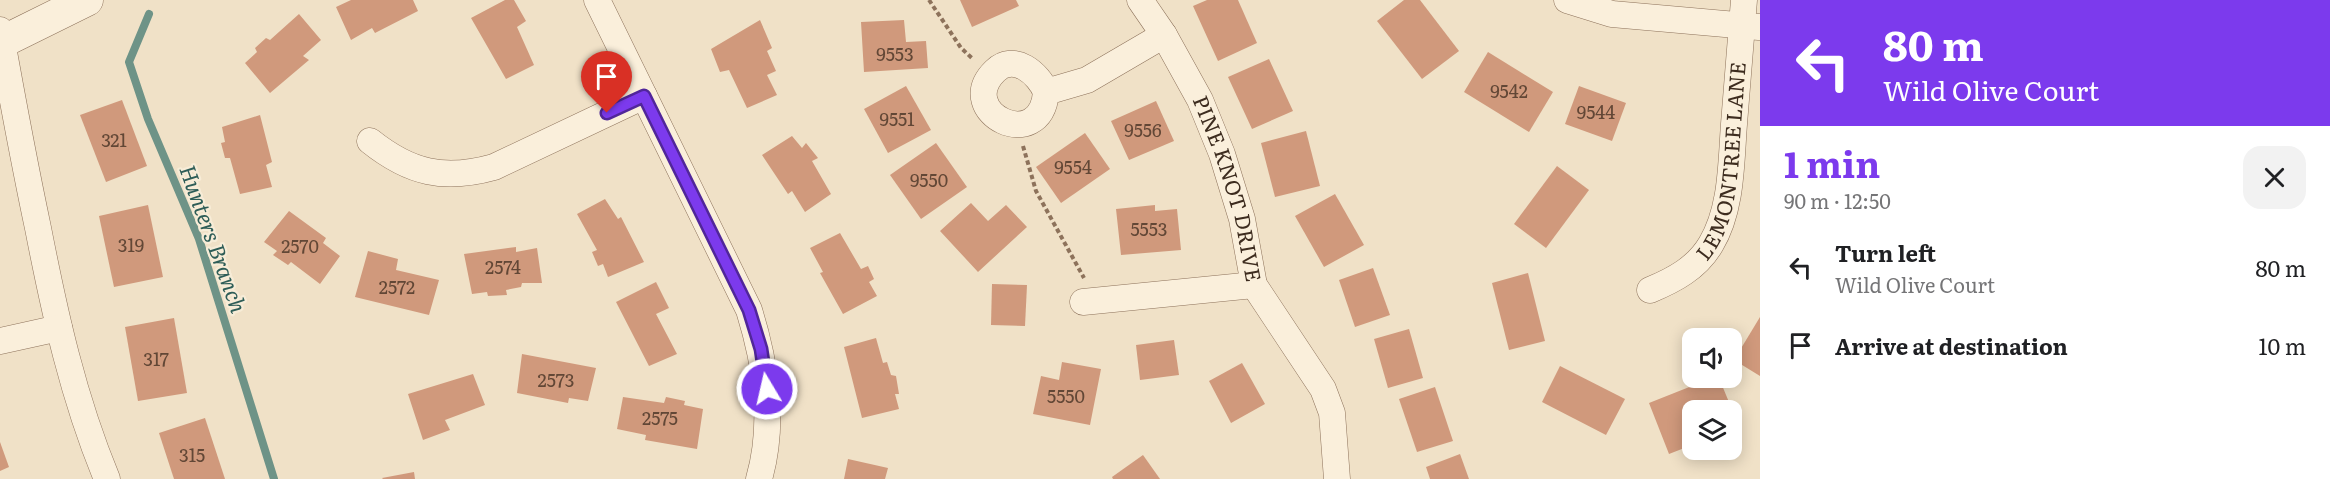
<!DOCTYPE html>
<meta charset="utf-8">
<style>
:root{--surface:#fff;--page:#f2f2f2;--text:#202124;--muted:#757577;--accent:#7c3aed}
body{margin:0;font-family:Literata,serif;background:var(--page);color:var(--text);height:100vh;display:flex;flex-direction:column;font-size:22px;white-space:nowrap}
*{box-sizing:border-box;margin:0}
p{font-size:20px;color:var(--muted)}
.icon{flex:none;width:33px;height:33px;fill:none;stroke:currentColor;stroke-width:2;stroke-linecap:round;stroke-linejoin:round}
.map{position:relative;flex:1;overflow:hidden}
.side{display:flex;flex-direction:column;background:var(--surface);width:570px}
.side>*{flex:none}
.banner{background:#7c3aed;color:#fff;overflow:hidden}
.controls{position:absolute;left:1682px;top:328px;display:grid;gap:12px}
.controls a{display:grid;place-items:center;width:60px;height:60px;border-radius:12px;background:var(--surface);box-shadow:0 3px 15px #0003;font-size:30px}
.pin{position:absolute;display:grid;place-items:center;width:51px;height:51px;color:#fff;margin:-62px -26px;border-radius:50% 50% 50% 0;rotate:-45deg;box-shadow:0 0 6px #0007}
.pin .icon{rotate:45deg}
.me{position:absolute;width:66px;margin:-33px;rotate:351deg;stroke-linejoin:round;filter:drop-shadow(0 0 4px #0008)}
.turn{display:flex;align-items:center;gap:21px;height:126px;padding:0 24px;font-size:27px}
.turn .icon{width:78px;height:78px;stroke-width:2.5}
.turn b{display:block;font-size:42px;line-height:51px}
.round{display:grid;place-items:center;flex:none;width:63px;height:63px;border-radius:18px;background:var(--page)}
.head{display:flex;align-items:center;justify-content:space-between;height:102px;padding:0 24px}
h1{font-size:36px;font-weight:700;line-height:45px;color:var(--accent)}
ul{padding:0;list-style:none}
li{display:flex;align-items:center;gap:18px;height:78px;padding:0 24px}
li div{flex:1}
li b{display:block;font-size:22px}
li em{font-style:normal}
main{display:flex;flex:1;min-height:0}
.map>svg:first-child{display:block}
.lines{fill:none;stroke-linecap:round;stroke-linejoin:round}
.stream{stroke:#6e9387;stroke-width:8}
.building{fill:#d0997c}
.minor-casing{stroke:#8d725b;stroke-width:27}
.tertiary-casing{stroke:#8d725b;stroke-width:33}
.path{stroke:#8d725b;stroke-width:4;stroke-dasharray:4.5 3;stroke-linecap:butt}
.minor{stroke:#faefdb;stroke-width:26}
.tertiary{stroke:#faefdb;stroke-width:32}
.route-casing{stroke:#51269a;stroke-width:15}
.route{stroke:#7c3aed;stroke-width:10}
.labels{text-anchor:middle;stroke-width:4.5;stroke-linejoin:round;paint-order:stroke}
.number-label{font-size:18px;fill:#624736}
.street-label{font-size:21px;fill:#3d2c1f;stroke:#f7ecd7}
.water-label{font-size:22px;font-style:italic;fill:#2e5d57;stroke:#f7ecd7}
</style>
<main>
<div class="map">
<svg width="1760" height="479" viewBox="0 0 1760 479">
<rect width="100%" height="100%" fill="#f0e1c7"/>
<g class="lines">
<path class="stream" d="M149,14L129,62L148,119L199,239L274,479"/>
</g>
<g class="building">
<path d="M351,0H413L418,11L375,33L372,28L351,40L336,7Z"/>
<path d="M505,0H514L526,21L517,27L534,65L506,79L471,18Z"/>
<path d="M960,0H1016L1019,6L972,27Z"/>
<path d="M1207,0H1238L1257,43L1218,61L1193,6Z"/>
<path d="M1404,0H1420L1459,51L1422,79L1377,21Z"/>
<path d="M299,14L321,40L303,56L309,60L270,93L245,63L257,52L255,48L266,38L270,40Z"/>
<path d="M760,20L772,48L767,51L776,71L767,75L777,95L747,108L729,70L720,72L711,49Z"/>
<path d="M904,20L906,42L926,41L928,68L864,72L861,22Z"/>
<path d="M1488,52L1553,92L1529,132L1464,92Z"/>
<path d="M1269,59L1293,111L1252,129L1228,77Z"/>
<path d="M906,86L931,130L888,153L864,109Z"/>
<path d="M1579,86L1626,103L1612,141L1565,124Z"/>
<path d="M122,100L147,166L106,182L80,115Z"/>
<path d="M1156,101L1174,141L1129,160L1111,121Z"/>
<path d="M260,115L272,162L266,165L272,187L240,194L230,158H225L221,143L225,142L222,127Z"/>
<path d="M1306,131L1320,186L1275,197L1261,143Z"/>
<path d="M1085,133L1110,169L1061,203L1036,167Z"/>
<path d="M792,136L802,148L806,143L818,158L812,161L831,194L805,212L792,191L788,194L762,155Z"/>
<path d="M936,143L967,187L921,219L890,175Z"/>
<path d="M1557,166L1589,190L1546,248L1514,224Z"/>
<path d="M1335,194L1364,245L1324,267L1295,216Z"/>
<path d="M605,199L618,219L621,217L644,262L608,277L603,264L598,266L592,252L597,250L577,214Z"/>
<path d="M971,203L988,221L1006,205L1027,227L978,272L940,231Z"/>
<path d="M148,205L163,277L114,287L99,216Z"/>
<path d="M1155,205V211L1177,209L1181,250L1121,255L1116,209Z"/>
<path d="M289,211L326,238L323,243L340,256L320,284L291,262L288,265L273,255L277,251L264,242Z"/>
<path d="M840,233L861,269L868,266L874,279L869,282L877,296L843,314L820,273L823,272L810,248Z"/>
<path d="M516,247V252L537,248L542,283H522L521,287L506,290L507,295L488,296L487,292L472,294L464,254Z"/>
<path d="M368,251L398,259L396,270L439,280L429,315L355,297Z"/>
<path d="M1373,268L1390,315L1355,327L1339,280Z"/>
<path d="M1528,273L1545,341L1509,350L1492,283Z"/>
<path d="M656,282L669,308L656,314L677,354L649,366L616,302Z"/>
<path d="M992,284L1027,285L1025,326L991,325Z"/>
<path d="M1760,317V376L1734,360Z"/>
<path d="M174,318L187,393L138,401L125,327Z"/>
<path d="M1409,329L1423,378L1388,388L1374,339Z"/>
<path d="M876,338L883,363L887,362L891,375L896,376L899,394H895L899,409L862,418L844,347Z"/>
<path d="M1174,340L1179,375L1140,380L1136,345Z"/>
<path d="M522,354L596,368L588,401L569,398L568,403L517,393Z"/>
<path d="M1062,362L1101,369L1090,425L1033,414L1041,376L1059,380Z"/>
<path d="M1242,363L1265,404L1231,423L1209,381Z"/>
<path d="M1560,366L1625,399L1606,435L1542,402Z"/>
<path d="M473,374L485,405L445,420L450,430L423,440L408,394Z"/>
<path d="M1712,378H1719L1731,407L1722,411H1692V445L1669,454L1649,403Z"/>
<path d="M1435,387L1453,441L1417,452L1399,399Z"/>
<path d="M623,397L664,403L666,397L685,401L684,405L703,409L697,449L645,440L646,435L617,429Z"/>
<path d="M205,418L225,479H174L159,433Z"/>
<path d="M0,442L9,467L0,471Z"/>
<path d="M1460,454L1469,479H1430L1426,467Z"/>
<path d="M1143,455L1160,479H1113L1112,477Z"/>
<path d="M848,459L888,468L885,479H844Z"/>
<path d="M414,472L415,479H383L382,478Z"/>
</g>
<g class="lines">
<g class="minor-casing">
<g id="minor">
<path d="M597,0L749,310C766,365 775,423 759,479"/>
<path id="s1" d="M1140,0L1164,35L1200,100L1222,154L1242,219L1254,285L1323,389L1332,413L1337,479"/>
<path d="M1567,0L1612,14L1759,27"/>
<path d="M0,30C12,97 24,162 38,228C55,315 73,397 107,479"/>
<path d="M1046,92C1039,74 1014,52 995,71C953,112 1041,156 1046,92L1087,80L1164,35"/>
<path d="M370,141C410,173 444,181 494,167L644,96"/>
<path id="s2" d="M1650,290C1674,280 1697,268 1711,244C1732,209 1731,163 1734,124C1737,82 1741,41 1744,0"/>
<path d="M1083,302L1254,285"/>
<path d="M0,341L59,328"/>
</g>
</g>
<g class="tertiary-casing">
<path id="tertiary" d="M0,43L87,0"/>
</g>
<g class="path">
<path d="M929,0L961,48L973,59"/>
<path d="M1023,146L1036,191L1084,278"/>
</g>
<use href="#minor" class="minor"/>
<use href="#tertiary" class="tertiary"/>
</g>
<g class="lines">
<g class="route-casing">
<path id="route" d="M607,113L644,96L749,310L761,349L767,389"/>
</g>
<use href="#route" class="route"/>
</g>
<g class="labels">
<g class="number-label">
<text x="895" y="61">9553</text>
<text x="1509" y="98">9542</text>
<text x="1596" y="119">9544</text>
<text x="897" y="126">9551</text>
<text x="1143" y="137">9556</text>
<text x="114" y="147">321</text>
<text x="1073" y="174">9554</text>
<text x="929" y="187">9550</text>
<text x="1149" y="236">5553</text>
<text x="131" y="252">319</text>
<text x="300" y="253">2570</text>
<text x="503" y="274">2574</text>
<text x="397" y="294">2572</text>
<text x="156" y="366">317</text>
<text x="556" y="387">2573</text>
<text x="1066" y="403">5550</text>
<text x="660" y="425">2575</text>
<text x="192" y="462">315</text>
</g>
<g class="street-label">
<text dy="7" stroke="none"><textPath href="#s2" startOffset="162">LEMONTREE LANE</textPath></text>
<text dy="7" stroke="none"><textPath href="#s1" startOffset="210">PINE KNOT DRIVE</textPath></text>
</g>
<g class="water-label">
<text transform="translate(213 239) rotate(70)" y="8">Hunters Branch</text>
</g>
</g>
</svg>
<div class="controls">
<a><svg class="icon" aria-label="sound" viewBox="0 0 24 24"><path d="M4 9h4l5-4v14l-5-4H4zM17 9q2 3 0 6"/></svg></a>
<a><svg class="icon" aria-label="layers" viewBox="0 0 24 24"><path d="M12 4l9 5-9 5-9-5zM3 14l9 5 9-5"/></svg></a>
</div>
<div class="pin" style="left:607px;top:113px;background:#d93025"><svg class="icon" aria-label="arrive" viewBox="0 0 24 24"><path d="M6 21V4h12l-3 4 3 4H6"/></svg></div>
<svg class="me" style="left:767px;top:389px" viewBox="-20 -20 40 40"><circle r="17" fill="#7c3aed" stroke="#fff" stroke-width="3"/><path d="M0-11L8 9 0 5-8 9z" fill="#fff"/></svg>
</div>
<section class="side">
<div class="banner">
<div class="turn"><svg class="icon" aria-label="left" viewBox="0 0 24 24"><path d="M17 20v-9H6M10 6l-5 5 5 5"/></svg><div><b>80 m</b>Wild Olive Court</div></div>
</div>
<div class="head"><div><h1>1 min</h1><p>90 m · 12:50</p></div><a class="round"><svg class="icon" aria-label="close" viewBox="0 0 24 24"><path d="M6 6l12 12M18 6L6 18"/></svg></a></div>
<ul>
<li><svg class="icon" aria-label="left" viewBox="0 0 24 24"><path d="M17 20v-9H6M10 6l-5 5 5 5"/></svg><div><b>Turn left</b><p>Wild Olive Court</p></div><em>80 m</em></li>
<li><svg class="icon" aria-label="arrive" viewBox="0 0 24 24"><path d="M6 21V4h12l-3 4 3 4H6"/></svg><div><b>Arrive at destination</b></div><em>10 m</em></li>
</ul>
</section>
</main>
